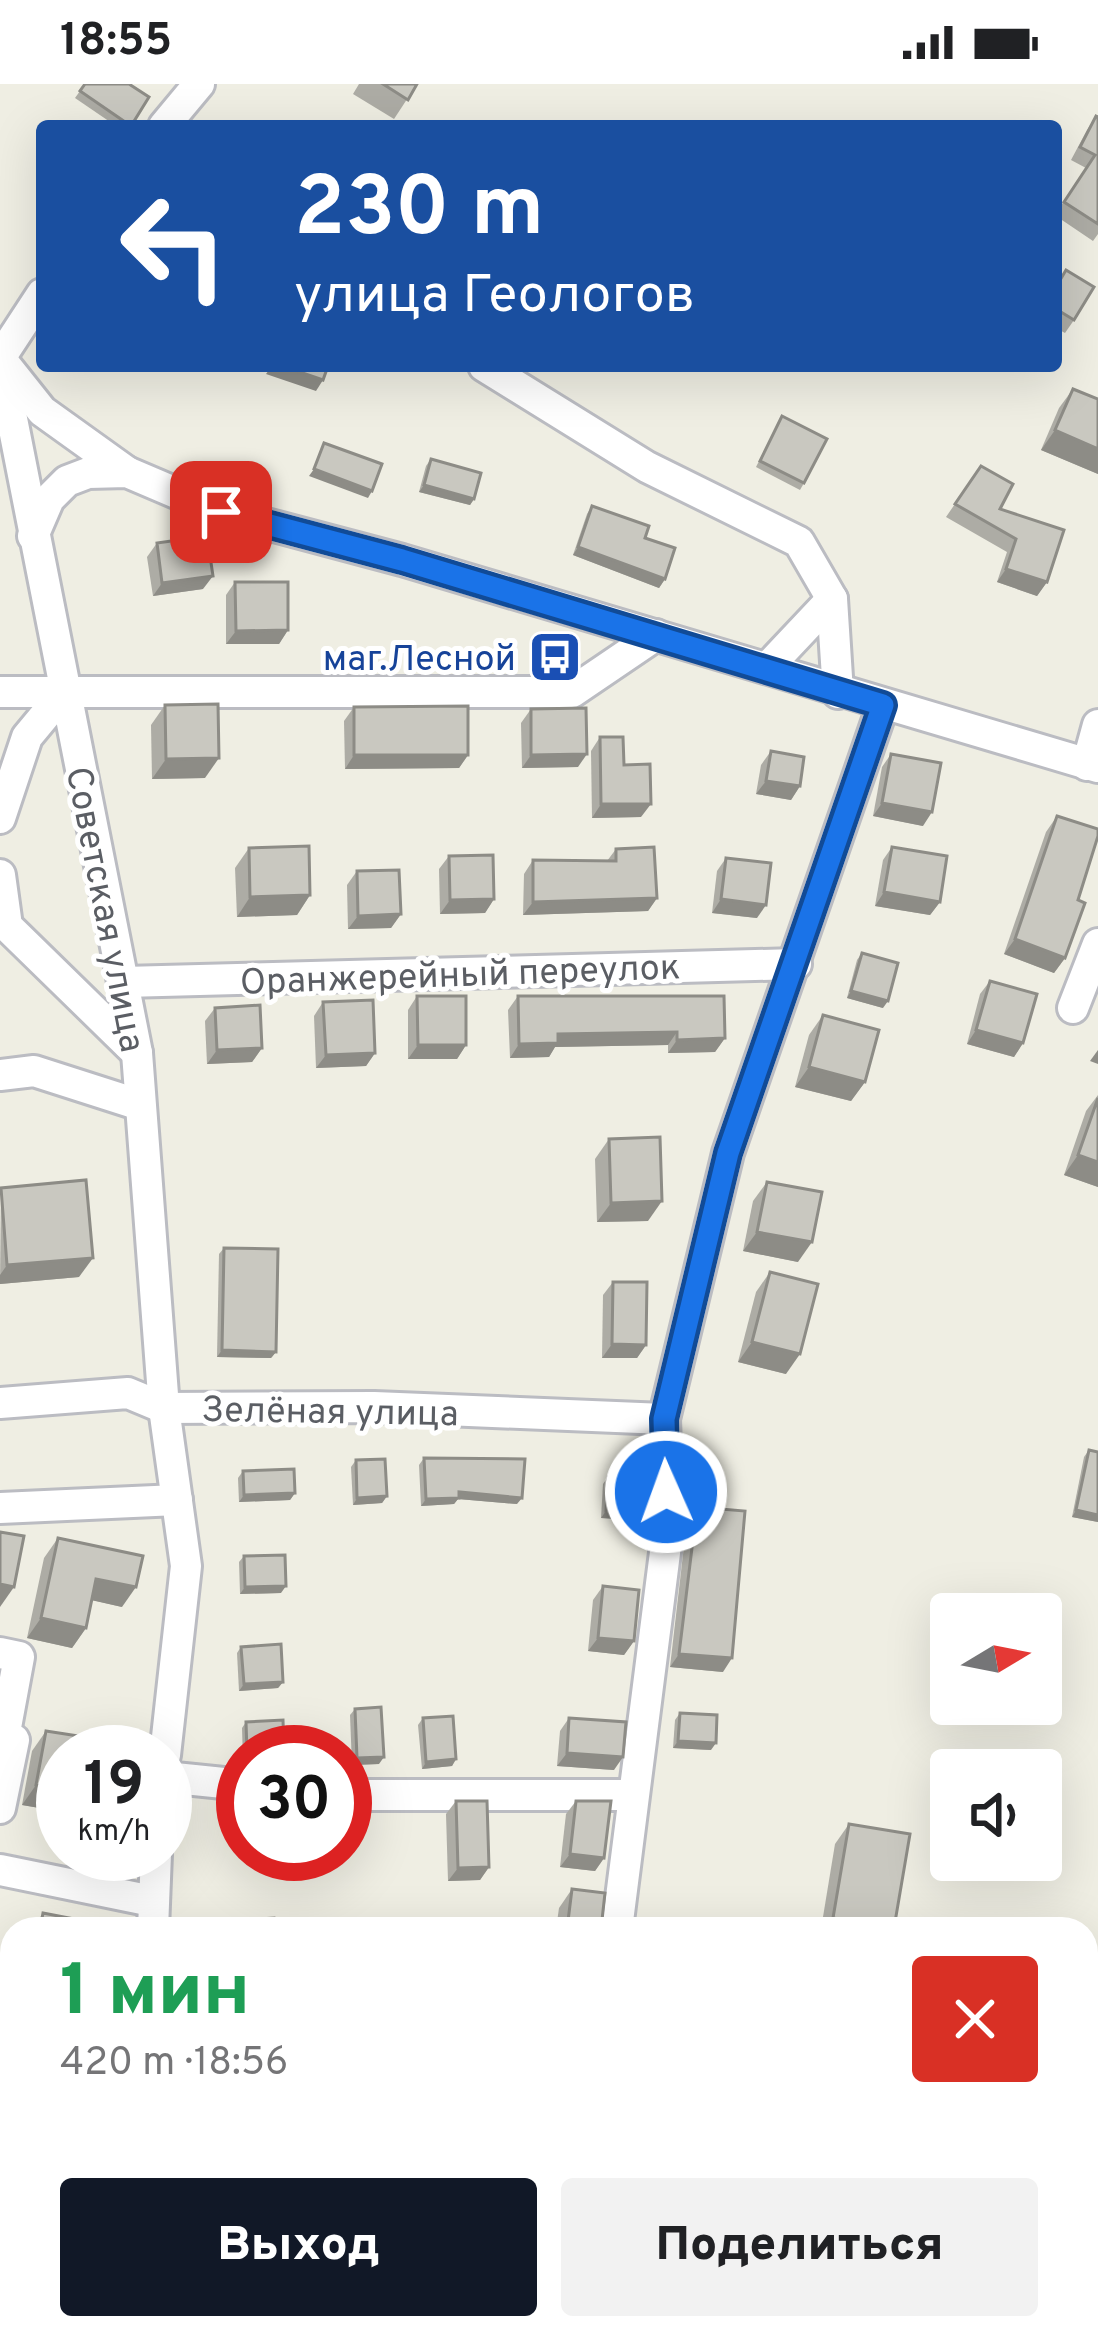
<!DOCTYPE html>
<html lang="ru">
<meta charset="utf-8">
<style>
:root{--surface:#fff;--page:#f2f2f2;--text:#202124;--muted:#757577;--accent:#111827}
body{margin:0;font-family:Overpass,sans-serif;background:var(--page);color:var(--text);height:100vh;display:flex;flex-direction:column;font-size:45px;white-space:nowrap}
*{box-sizing:border-box;margin:0}
p{font-size:39px;color:var(--muted)}
.icon{flex:none;width:66px;height:66px;fill:none;stroke:currentColor;stroke-width:2;stroke-linecap:round;stroke-linejoin:round}
.map{position:relative;flex:1;overflow:hidden}
.details{position:absolute;left:0px;top:1833px;width:1098px;height:423px;display:flex;flex-direction:column;background:var(--surface);border-radius:36px 36px 0 0;box-shadow:0 12px 48px #0002}
.details>*{flex:none}
.hud{position:absolute;left:36px;top:36px;width:1026px;height:252px;border-radius:12px;box-shadow:0 12px 48px #0002;background:#1a4fa0;color:#fff;overflow:hidden}
.needle{width:78px;rotate:80deg}
.buttons{position:absolute;left:930px;top:1509px;display:grid;gap:24px}
.buttons a{display:grid;place-items:center;width:132px;height:132px;border-radius:12px;background:var(--surface);box-shadow:0 12px 48px #0002;font-size:60px}
.speed{position:absolute;left:36px;top:1641px;display:flex;gap:24px;font-size:60px;font-weight:700;text-align:center}
.speed>*{display:grid;place-content:center;width:156px;height:156px;border-radius:50%;background:var(--surface);box-shadow:0 12px 48px #0002;line-height:1}
.speed small{font-size:30px;font-weight:400}
.speed .limit{border:18px solid #d22;background:#fff;color:#111}
.pin{position:absolute;display:grid;place-items:center;width:102px;height:102px;color:#fff;margin:-51px;border-radius:24px;box-shadow:0 6px 18px #0006}
.me{position:absolute;width:132px;margin:-66px;rotate:358deg;stroke-linejoin:round;filter:drop-shadow(0 0 9px #0008)}
.turn{display:flex;align-items:center;gap:42px;height:252px;padding:0 60px;font-size:54px}
.turn .icon{width:156px;height:156px;stroke-width:2.5}
.turn b{display:block;font-size:84px;line-height:102px}
.round{display:grid;place-items:center;flex:none;width:126px;height:126px;border-radius:12px;background:var(--page)}
.overview{display:flex;align-items:center;justify-content:space-between;height:204px;padding:0 60px}
h1{font-size:72px;font-weight:800;line-height:90px;color:#1e9e55}
.primary-button{display:flex;gap:24px;margin-top:auto;padding:24px 60px}
.primary-button a{flex:1;height:138px;border-radius:12px;background:var(--accent);color:#fff;font-size:48px;font-weight:800;line-height:138px;text-align:center}
.primary-button a+a{background:var(--page);color:var(--text)}
.status{display:flex;justify-content:space-between;align-items:center;height:84px;padding:0 60px;background:var(--surface);direction:ltr}
.status svg{height:33px;fill:currentColor}
.map>svg:first-child{display:block}
.lines{fill:none;stroke-linecap:round;stroke-linejoin:round}
.minor-casing{stroke:#bbbcc2;stroke-width:36}
.minor{stroke:#fff;stroke-width:30}
.wall{fill:#adaca5}
.shaded-wall{fill:#8d8c86}
.building{fill:#c9c8c0;stroke:#8d8c86;stroke-width:3}
.route-casing{stroke:#114b97;stroke-width:30}
.route{stroke:#1a73e8;stroke-width:21}
.labels{text-anchor:middle;stroke-width:10;stroke-linejoin:round;paint-order:stroke}
.transit-label{font-size:36px;fill:#164399;stroke:#fff;text-anchor:end}
.street-label{font-size:36px;fill:#5b5e64;stroke:#fff}
</style>
<div class="status"><b>18:55</b><svg viewBox="0 0 49 12"><path d="M0 12V9h3v3zM5 12V6h3v6zM10 12V3h3v9zM15 12V0h3v12zM26 1h20v11H26zM47 4h2v5h-2z"/></svg></div>
<div class="map">
<svg width="1098" height="2254" viewBox="0 0 1098 2254">
<rect width="100%" height="100%" fill="#efeee3"/>
<g class="lines">
<g class="minor-casing">
<g id="minor">
<path d="M164,42L199,0"/>
<path d="M0,274L137,969L164,1324L186,1482L165,1671"/>
<path d="M0,274L42,210"/>
<path d="M3,278L42,327L127,388"/>
<path d="M484,282L647,383L799,458L832,515L838,609"/>
<path d="M33,452L49,415L67,397L88,389L127,388L221,428L402,476L1098,683"/>
<path d="M767,584L832,515"/>
<path d="M0,608H572L656,551"/>
<path d="M1087,681L1098,641"/>
<path d="M0,734L27,653L66,606"/>
<path d="M0,791L7,842L137,969"/>
<path d="M124,898L796,880"/>
<path d="M1073,924L1098,860"/>
<path d="M0,991L34,987L137,1020"/>
<path d="M0,1319L128,1309L164,1324L374,1323L664,1335"/>
<path d="M0,1424L177,1416"/>
<path d="M0,1569L19,1573L4,1654"/>
<path d="M0,1653L14,1656L0,1724"/>
<path d="M165,1693L243,1701"/>
<path d="M345,1711H633"/>
<path d="M0,1786L152,1817"/>
<path d="M153,1845L156,1770"/>
<path d="M617,1845L668,1445L664,1335L728,1069L883,621"/>
<path d="M0,2122L12,2125"/>
<path d="M181,2244L182,2254"/>
<path d="M809,2244L852,2254"/>
<path d="M562,2254L563,2244"/>
</g>
</g>
<use href="#minor" class="minor"/>
</g>
<g class="wall">
<path d="M85,0L130,42H116L75,14Z"/>
<path d="M359,0H417L394,35L353,10Z"/>
<path d="M1096,32L1098,33V150L1093,157L1056,132V129L1086,84L1071,76L1087,46Z"/>
<path d="M1066,186L1074,236L1065,249L1056,244V201Z"/>
<path d="M1073,305L1098,315V390L1041,366L1059,324Z"/>
<path d="M782,332L804,399L800,406L756,383Z"/>
<path d="M431,375L474,415L470,421L419,408L426,382Z"/>
<path d="M981,382L1000,425L1047,498L1037,512L997,498L1007,468L946,433Z"/>
<path d="M592,422L645,454L665,495L659,504L573,471L587,430Z"/>
<path d="M157,459L203,505L153,512L147,473Z"/>
<path d="M235,498L288,546L279,560H226V511Z"/>
<path d="M165,621L205,694L152,695L151,641Z"/>
<path d="M354,623L468,671L459,684L345,685L344,637Z"/>
<path d="M531,625L578,683L522,684L521,639Z"/>
<path d="M600,653L624,681L641,733L592,734L591,667Z"/>
<path d="M771,667L800,702L791,716L756,710L761,681Z"/>
<path d="M891,670L923,742L873,732L882,683Z"/>
<path d="M1057,732L1078,816L1065,874L1054,889L1004,870L1046,748Z"/>
<path d="M892,763L940,818L930,831L875,822L883,776Z"/>
<path d="M249,764L310,811L297,831L237,833L235,784Z"/>
<path d="M616,765L657,814L648,827L523,831L524,790L533,776L607,777Z"/>
<path d="M449,772L494,815L485,829L440,830L439,785Z"/>
<path d="M726,774L757,834L712,829L717,787Z"/>
<path d="M357,787L401,830L391,844L348,845L347,801Z"/>
<path d="M862,869L883,924L847,914L857,876Z"/>
<path d="M990,897L1023,959L1014,973L967,960L980,910Z"/>
<path d="M417,912L466,961L457,975H408V926Z"/>
<path d="M518,912L725,954L715,968L668,969V961L555,963L549,973L510,974L508,926Z"/>
<path d="M323,918L375,969L366,982L316,984L314,932Z"/>
<path d="M215,924L262,964L252,978L207,980L205,937Z"/>
<path d="M823,931L865,998L851,1017L795,1003L809,951Z"/>
<path d="M1098,1011V1103L1064,1091L1086,1027Z"/>
<path d="M609,1055L648,1137L597,1138L595,1075Z"/>
<path d="M767,1098L798,1178L743,1167L753,1117Z"/>
<path d="M1,1104L79,1193L0,1200Z"/>
<path d="M224,1164L276,1268L271,1274L217,1273L219,1170Z"/>
<path d="M770,1188L786,1290L738,1278L756,1208Z"/>
<path d="M613,1198L646,1261L637,1274H602L603,1211Z"/>
<path d="M1089,1366L1098,1368V1438L1072,1433L1084,1373Z"/>
<path d="M424,1374L517,1420L458,1415L454,1420L421,1422L419,1381Z"/>
<path d="M356,1376L387,1412L382,1419L353,1421L351,1383Z"/>
<path d="M243,1387L295,1409L290,1416L239,1418L238,1394Z"/>
<path d="M608,1393L636,1436L601,1434L603,1400Z"/>
<path d="M697,1423L723,1588L670,1583L687,1436Z"/>
<path d="M58,1454L122,1523L92,1516L86,1544L72,1564L27,1554L44,1474Z"/>
<path d="M244,1472L281,1509L240,1510L239,1478Z"/>
<path d="M603,1502L634,1557L624,1571L588,1567L593,1516Z"/>
<path d="M241,1563L283,1598L278,1604L239,1607L237,1569Z"/>
<path d="M355,1625L379,1680L352,1681L350,1631Z"/>
<path d="M680,1629L711,1666L673,1664L675,1636Z"/>
<path d="M423,1634L456,1675L452,1682L422,1685L418,1641Z"/>
<path d="M569,1634L614,1686L557,1682L560,1647Z"/>
<path d="M246,1638L284,1668H243V1676L242,1644Z"/>
<path d="M46,1647L63,1668V1728L22,1721L32,1667Z"/>
<path d="M456,1717L489,1783L480,1796L448,1797L446,1730Z"/>
<path d="M576,1717L604,1774L595,1787L560,1783L566,1730Z"/>
<path d="M243,1723V1770H267L242,1771L241,1726Z"/>
<path d="M849,1740L893,1845H821L835,1760Z"/>
<path d="M572,1805L601,1845H556L559,1824Z"/>
<path d="M43,1829L72,1845H33Z"/>
<path d="M387,2244H429L428,2254H385Z"/>
</g>
<g class="shaded-wall">
<path d="M272,282H282L323,296L316,307L266,290Z"/>
<path d="M1055,346L1098,365V390L1041,366Z"/>
<path d="M314,385L372,407L368,414L309,392Z"/>
<path d="M424,401L474,415L470,421L419,408Z"/>
<path d="M578,463L665,495L659,504L573,471Z"/>
<path d="M1006,485L1047,498L1037,512L997,498Z"/>
<path d="M213,492L203,505L153,512L162,499Z"/>
<path d="M288,546L279,560H226L236,547Z"/>
<path d="M587,670L578,683L522,684L531,671Z"/>
<path d="M354,671H468L459,684L345,685Z"/>
<path d="M219,674L205,694L152,695L166,675Z"/>
<path d="M766,697L800,702L791,716L756,710Z"/>
<path d="M882,719L932,728L923,742L873,732Z"/>
<path d="M601,720H651L641,733L592,734Z"/>
<path d="M884,808L940,818L930,831L875,822Z"/>
<path d="M310,811L297,831L237,833L250,813Z"/>
<path d="M657,814L648,827L523,831L533,818Z"/>
<path d="M494,815L485,829L440,830L450,816Z"/>
<path d="M721,815L766,821L757,834L712,829Z"/>
<path d="M401,830L391,844L348,845L358,832Z"/>
<path d="M1015,855L1065,874L1054,889L1004,870Z"/>
<path d="M851,907L888,917L883,924L847,914Z"/>
<path d="M976,946L1023,959L1014,973L967,960Z"/>
<path d="M677,948L668,961L555,963L549,973L510,974L519,960L558,950Z"/>
<path d="M725,954L715,968L668,969L677,956Z"/>
<path d="M418,961H466L457,975H408Z"/>
<path d="M262,964L252,978L207,980L217,966Z"/>
<path d="M1098,966V980L1090,977Z"/>
<path d="M375,969L366,982L316,984L326,971Z"/>
<path d="M809,983L865,998L851,1017L795,1003Z"/>
<path d="M1078,1071L1098,1078V1103L1064,1091Z"/>
<path d="M662,1117L648,1137L597,1138L611,1119Z"/>
<path d="M757,1148L812,1158L798,1178L743,1167Z"/>
<path d="M93,1174L79,1193L0,1200V1191L7,1181Z"/>
<path d="M752,1258L800,1270L786,1290L738,1278Z"/>
<path d="M612,1260L646,1261L637,1274H602Z"/>
<path d="M222,1266L276,1268L271,1274L217,1273Z"/>
<path d="M459,1408L522,1414L517,1420L458,1415L454,1420L421,1422L426,1415Z"/>
<path d="M295,1409L290,1416L239,1418L244,1411Z"/>
<path d="M387,1412L382,1419L353,1421L357,1414Z"/>
<path d="M1076,1426L1098,1431V1438L1072,1433Z"/>
<path d="M606,1427L641,1429L636,1436L601,1434Z"/>
<path d="M96,1495L136,1503L122,1523L82,1514Z"/>
<path d="M0,1500L14,1503L0,1523Z"/>
<path d="M286,1502L281,1509L240,1510L245,1503Z"/>
<path d="M41,1534L86,1544L72,1564L27,1554Z"/>
<path d="M598,1554L634,1557L624,1571L588,1567Z"/>
<path d="M679,1570L732,1574L723,1588L670,1583Z"/>
<path d="M283,1598L278,1604L239,1607L244,1600Z"/>
<path d="M678,1657L716,1659L711,1666L673,1664Z"/>
<path d="M567,1669L623,1673L614,1686L557,1682Z"/>
<path d="M384,1673L379,1680L352,1681L357,1674Z"/>
<path d="M456,1675L452,1682L422,1685L426,1678Z"/>
<path d="M36,1701L63,1706V1728L22,1721Z"/>
<path d="M570,1770L604,1774L595,1787L560,1783Z"/>
<path d="M489,1783L480,1796L448,1797L458,1784Z"/>
<path d="M833,1834L894,1844L825,1845Z"/>
<path d="M0,2048L12,2051V2067L0,2064Z"/>
<path d="M106,2244H113L139,2249L136,2254H99Z"/>
</g>
<g class="building">
<path d="M85,0H129L149,13L131,42L80,7Z"/>
<path d="M383,0H417L408,16Z"/>
<path d="M1096,32L1098,33V140L1064,118L1095,71L1080,63Z"/>
<path d="M1066,186L1094,203L1074,236L1056,225V203Z"/>
<path d="M282,282H328L323,296Z"/>
<path d="M1073,305L1098,315V365L1055,346Z"/>
<path d="M782,332L827,355L804,399L760,377Z"/>
<path d="M324,359L382,380L372,407L314,385Z"/>
<path d="M431,375L481,389L474,415L424,401Z"/>
<path d="M981,382L1013,400L1000,425L1064,446L1047,498L1006,485L1016,455L955,420Z"/>
<path d="M592,422L649,442L645,454L675,464L665,495L578,463Z"/>
<path d="M207,452L213,492L162,499L157,459Z"/>
<path d="M235,498H288V546L236,547Z"/>
<path d="M218,620L219,674L166,675L165,621Z"/>
<path d="M468,622V671H354V623Z"/>
<path d="M586,624L587,670L531,671V625Z"/>
<path d="M600,653H623L624,681L650,680L651,720H601Z"/>
<path d="M771,667L804,673L800,702L766,697Z"/>
<path d="M891,670L941,679L932,728L882,719Z"/>
<path d="M1057,732L1098,745V752L1078,816L1085,819L1065,874L1015,855Z"/>
<path d="M309,762L310,811L250,813L249,764Z"/>
<path d="M654,763L657,814L533,818V776L616,777V765Z"/>
<path d="M892,763L947,772L940,818L884,808Z"/>
<path d="M493,771L494,815L450,816L449,772Z"/>
<path d="M726,774L771,779L766,821L721,815Z"/>
<path d="M399,786L401,830L358,832L357,787Z"/>
<path d="M862,869L898,879L888,917L851,907Z"/>
<path d="M990,897L1037,910L1023,959L976,946Z"/>
<path d="M417,912H466V961H418Z"/>
<path d="M518,912H724L725,954L677,956V948L558,950V959L519,960Z"/>
<path d="M373,916L375,969L326,971L323,918Z"/>
<path d="M260,921L262,964L217,966L215,924Z"/>
<path d="M823,931L879,946L865,998L809,983Z"/>
<path d="M1098,1014V1078L1078,1071Z"/>
<path d="M660,1053L662,1117L611,1119L609,1055Z"/>
<path d="M86,1096L93,1174L7,1181L1,1104Z"/>
<path d="M767,1098L822,1108L812,1158L757,1148Z"/>
<path d="M224,1164L278,1165L276,1268L222,1266Z"/>
<path d="M770,1188L818,1200L800,1270L752,1258Z"/>
<path d="M613,1198H647L646,1261L612,1260Z"/>
<path d="M1089,1366L1098,1368V1431L1076,1426Z"/>
<path d="M424,1374L525,1375L522,1414L459,1408V1414L426,1415Z"/>
<path d="M385,1375L387,1412L357,1414L356,1376Z"/>
<path d="M294,1385L295,1409L244,1411L243,1387Z"/>
<path d="M608,1393L643,1395L641,1429L606,1427Z"/>
<path d="M697,1423L745,1427L732,1574L679,1570Z"/>
<path d="M0,1448L24,1452L14,1503L0,1500Z"/>
<path d="M58,1454L143,1472L136,1503L96,1495L86,1544L41,1534Z"/>
<path d="M285,1471L286,1502L245,1503L244,1472Z"/>
<path d="M603,1502L639,1506L634,1557L598,1554Z"/>
<path d="M281,1560L283,1598L244,1600L241,1563Z"/>
<path d="M381,1623L384,1673L357,1674L355,1625Z"/>
<path d="M680,1629L717,1631L716,1659L678,1657Z"/>
<path d="M453,1632L456,1675L426,1678L423,1634Z"/>
<path d="M569,1634L626,1638L623,1673L567,1669Z"/>
<path d="M283,1636L284,1668H247L246,1638Z"/>
<path d="M46,1647L117,1658L115,1668H63V1706L36,1701Z"/>
<path d="M456,1717H487L489,1783L458,1784Z"/>
<path d="M576,1717H611L604,1774L570,1770Z"/>
<path d="M849,1740L910,1750L894,1844L833,1834Z"/>
<path d="M572,1805L605,1809L601,1845H567Z"/>
<path d="M43,1829L74,1835L72,1845H40Z"/>
<path d="M274,1834L275,1845H240L239,1836Z"/>
<path d="M0,2012L12,2014V2051L0,2048Z"/>
<path d="M0,2151L7,2152L0,2183Z"/>
<path d="M113,2244H140L139,2249Z"/>
<path d="M394,2244H429L428,2254H393Z"/>
<path d="M704,2244H718L762,2254H701Z"/>
<path d="M485,2245L535,2254H484Z"/>
</g>
<g class="lines">
<g class="route-casing">
<path id="route" d="M221,428L402,476L883,621L728,1069L664,1335L666,1408"/>
</g>
<use href="#route" class="route"/>
</g>
<defs>
<g id="bus-square" transform="scale(2.7)"><rect x="-9" y="-9" width="18" height="18" rx="4" fill="#1a4fb4" stroke="#fff"/><path d="M-5-6H5V4H4V6H2V4H-2V6H-4V4H-5ZM-3.5-4V0h7V-4ZM-3.5 1.2v1.5H-2V1.2ZM2 1.2v1.5H3.5V1.2Z" fill="#fff"/></g>
</defs>
<g fill-rule="evenodd">
<use href="#bus-square" x="555" y="573"/>
</g>
<g class="labels">
<g class="transit-label">
<text x="516" y="586">маг.Лесной</text>
</g>
<g class="street-label">
<text transform="translate(107 825) rotate(79)" y="13">Советская улица</text>
<text transform="translate(460 889) rotate(-2)" y="13">Оранжерейный переулок</text>
<text transform="translate(330 1326) rotate(1)" y="13">Зелёная улица</text>
</g>
</g>
</svg>
<div class="buttons">
<a><svg class="needle" viewBox="-14 -14 28 28"><path d="M0-13l5 13h-10z" fill="#e53935"/><path d="M0 13l5-13h-10z" fill="#757577"/></svg></a>
<a><svg class="icon" aria-label="sound" viewBox="0 0 24 24"><path d="M4 9h4l5-4v14l-5-4H4zM17 9q2 3 0 6"/></svg></a>
</div>
<div class="speed"><div>19<small>km/h</small></div><div class="limit">30</div></div>
<div class="pin" style="left:221px;top:428px;background:#d93025"><svg class="icon" aria-label="arrive" viewBox="0 0 24 24"><path d="M6 21V4h12l-3 4 3 4H6"/></svg></div>
<svg class="me" style="left:666px;top:1408px" viewBox="-20 -20 40 40"><circle r="17" fill="#1a73e8" stroke="#fff" stroke-width="3"/><path d="M0-11L8 9 0 5-8 9z" fill="#fff"/></svg>
<div class="hud">
<div class="turn"><svg class="icon" aria-label="left" viewBox="0 0 24 24"><path d="M17 20v-9H6M10 6l-5 5 5 5"/></svg><div><b>230 m</b>улица Геологов</div></div>
</div>
<section class="details">
<div class="overview"><div><h1>1 мин</h1><p>420 m · 18:56</p></div><a class="round" style="background:#d93025;color:#fff"><svg class="icon" aria-label="close" viewBox="0 0 24 24"><path d="M6 6l12 12M18 6L6 18"/></svg></a></div>
<div class="primary-button"><a>Выход</a><a>Поделиться</a></div>
</section>
</div>
